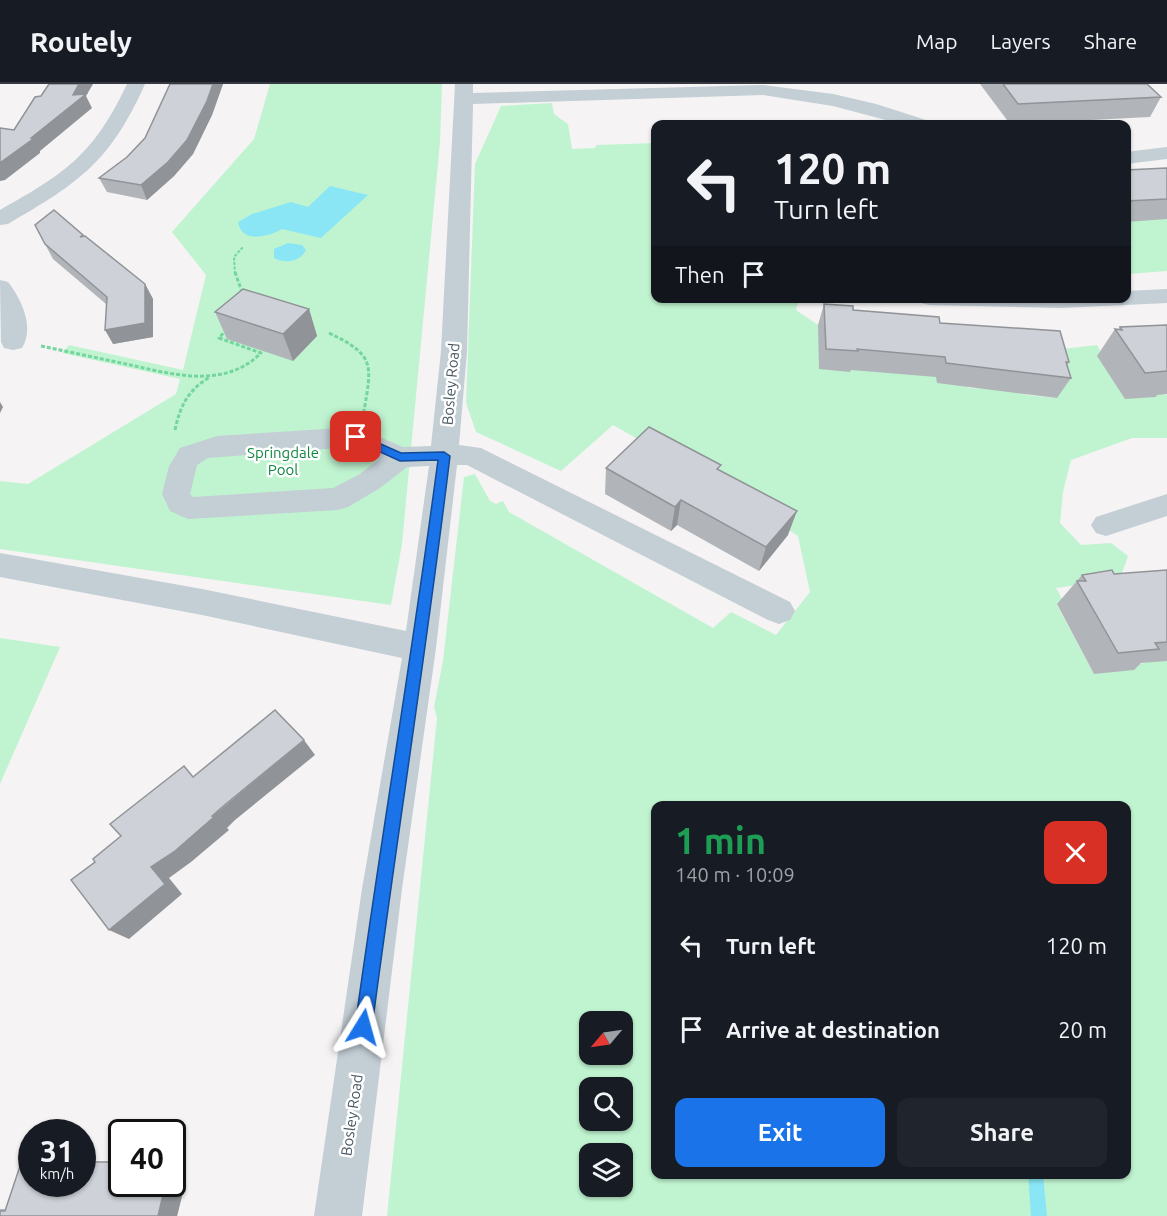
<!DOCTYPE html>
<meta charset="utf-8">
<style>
:root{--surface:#171b24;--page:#20242c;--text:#f1f3f6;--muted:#9ea1a6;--line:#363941;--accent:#1a73e8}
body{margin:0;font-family:Ubuntu,sans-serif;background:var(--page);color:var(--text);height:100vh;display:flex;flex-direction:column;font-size:22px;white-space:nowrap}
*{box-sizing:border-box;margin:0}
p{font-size:20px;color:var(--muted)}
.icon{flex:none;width:33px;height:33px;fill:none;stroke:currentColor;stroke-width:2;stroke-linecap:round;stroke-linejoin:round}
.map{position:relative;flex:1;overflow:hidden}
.sheet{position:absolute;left:651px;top:717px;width:480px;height:378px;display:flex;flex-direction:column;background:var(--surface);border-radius:12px;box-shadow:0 2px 4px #0004}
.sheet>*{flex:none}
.top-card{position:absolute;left:651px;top:36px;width:480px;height:183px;border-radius:12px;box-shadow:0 2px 4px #0004;background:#171b24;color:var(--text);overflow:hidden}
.needle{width:39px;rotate:241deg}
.buttons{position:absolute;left:579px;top:927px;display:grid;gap:12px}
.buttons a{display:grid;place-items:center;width:54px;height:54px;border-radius:12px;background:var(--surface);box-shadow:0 2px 4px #0004;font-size:30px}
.speed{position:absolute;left:18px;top:1035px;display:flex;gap:12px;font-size:30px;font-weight:700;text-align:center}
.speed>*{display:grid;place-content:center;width:78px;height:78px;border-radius:50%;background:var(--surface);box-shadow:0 2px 4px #0004;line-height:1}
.speed small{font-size:15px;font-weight:400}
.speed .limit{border:3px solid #111;border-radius:9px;background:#fff;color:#111}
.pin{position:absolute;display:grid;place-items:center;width:51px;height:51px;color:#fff;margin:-26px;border-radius:12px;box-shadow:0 3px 9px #0006}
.me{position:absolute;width:66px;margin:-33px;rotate:8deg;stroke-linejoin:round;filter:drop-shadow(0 0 4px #0008)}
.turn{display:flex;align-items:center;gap:21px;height:126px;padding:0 24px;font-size:27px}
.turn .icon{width:78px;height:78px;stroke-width:2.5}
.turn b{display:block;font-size:42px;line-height:51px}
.then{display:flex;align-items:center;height:57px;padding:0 24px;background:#0003;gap:12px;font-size:22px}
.round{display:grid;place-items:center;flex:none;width:63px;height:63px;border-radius:12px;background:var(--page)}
.head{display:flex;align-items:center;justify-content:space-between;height:102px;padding:0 24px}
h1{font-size:36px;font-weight:600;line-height:45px;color:#1e9e55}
.cta{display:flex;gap:12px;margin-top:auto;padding:12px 24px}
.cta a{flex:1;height:69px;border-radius:12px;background:var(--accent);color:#fff;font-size:24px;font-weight:600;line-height:69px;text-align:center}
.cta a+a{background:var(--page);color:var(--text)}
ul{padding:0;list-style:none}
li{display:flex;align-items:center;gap:18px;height:84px;padding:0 24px}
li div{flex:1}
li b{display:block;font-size:22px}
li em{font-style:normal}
header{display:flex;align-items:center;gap:36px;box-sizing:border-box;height:84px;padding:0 30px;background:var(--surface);border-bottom:2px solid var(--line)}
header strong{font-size:28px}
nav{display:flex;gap:33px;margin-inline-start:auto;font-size:21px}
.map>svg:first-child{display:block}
.green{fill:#c0f4d0;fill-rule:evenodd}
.water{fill:#8ae6f4}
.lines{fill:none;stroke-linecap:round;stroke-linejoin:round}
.stream{fill:#8ae6f4;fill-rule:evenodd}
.path-far1{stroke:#74d59e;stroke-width:2;stroke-dasharray:3 1.5;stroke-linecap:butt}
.path{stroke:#74d59e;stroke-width:3;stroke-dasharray:4 2;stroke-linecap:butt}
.minor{fill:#c3ced5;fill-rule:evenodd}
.wall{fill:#b1b5ba}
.shaded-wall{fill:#909397}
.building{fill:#ced2d8;stroke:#909397;stroke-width:1.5}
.route{fill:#1a73e8;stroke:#114b97;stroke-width:1.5}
.labels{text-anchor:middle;stroke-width:5;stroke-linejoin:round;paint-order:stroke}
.street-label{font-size:15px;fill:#485862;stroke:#fff}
.park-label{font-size:15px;fill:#108742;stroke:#fff}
</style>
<header>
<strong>Routely</strong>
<nav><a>Map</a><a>Layers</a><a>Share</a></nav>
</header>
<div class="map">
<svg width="1167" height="1132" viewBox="0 0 1167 1132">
<rect width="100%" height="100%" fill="#f5f3f3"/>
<g class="green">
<path d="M270,0H442L440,58L402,460L391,521L0,465V397L28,400L176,310L180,295L62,269L69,261L183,286L206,191L172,148L254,55Z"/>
<path d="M552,19L554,30L568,40L572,65L595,64L596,61L655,59L656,214L799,215L796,226L818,241L850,283L935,291L970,304L1024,306L1026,311L1057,314L1045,267L1097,261L1103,272L1155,313L1160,309L1167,311V354H1132L1071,376L1063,408L1060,439L1081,461L1111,459L1128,472L1114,512L1077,501L1056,504L1065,520L1057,521L1094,590L1167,574V1132H387L437,634L434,623L443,577L464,393L475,390L490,417L496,420L503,417L509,428L713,544L731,528L776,551L810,508L798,452L725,405L613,341L561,387L476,348L466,319L475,80L501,22ZM656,722H1126V1090H656ZM590,938H622V970H590ZM590,1004H622V1036H590ZM590,1070H622V1102H590Z"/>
<path d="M1151,135H1167V187L1127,190V138Z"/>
<path d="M0,554L60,563L0,700Z"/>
</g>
<g class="water">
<path d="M330,102L368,111L321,154L282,145C268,153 242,160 238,138L252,130L291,118L308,123Z"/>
<path d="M288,159L302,161L306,166C300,178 285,180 274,174V165Z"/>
</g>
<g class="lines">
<path class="stream" d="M1028,1090H1043L1047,1132H1031Z"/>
<path class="path-far1" d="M235,190L234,173L243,163"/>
<g class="path">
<path d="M235,188L243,211"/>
<path d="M329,249C375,271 372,280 364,327"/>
<path d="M41,262C69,268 98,274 126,280C171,290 224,306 261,269L219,254L226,246"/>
<path d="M175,346C180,322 188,306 210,293"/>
</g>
<g class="minor">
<path d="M127,0H145C110,78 80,98 8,140L0,141V126C66,89 94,70 127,0Z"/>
<path d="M455,0H473V9L763,1L833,10L876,20L926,36L929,40H901L833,22L763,11L473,20L467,267L459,361L481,364L790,518L795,527L790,536L779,540L768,536L467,381H457L436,564L402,805L362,1132H314L362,805L402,574L202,531L0,493V469L202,505L406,547L429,382L407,383L380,404L348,423L338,426L188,435L170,427L162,410L169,382L180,364L217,352L356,343L403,363L431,362L441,267ZM353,363L379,375L360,390L333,404L193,413L190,410L197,381L208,374Z"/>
<path d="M1167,63V75L1126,80V68Z"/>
<path d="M0,196L8,198C21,215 35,243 22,264L13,266L4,264L1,258Z"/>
<path d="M1167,205V219L1061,224L929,221L921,219L918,214H1126V207Z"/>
<path d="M1167,410V432L1106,452L1096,449L1091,441L1096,433Z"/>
</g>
</g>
<g class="wall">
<path d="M170,0H223L212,31L193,70L174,92L147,116L107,108L99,94L127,73L145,54Z"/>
<path d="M980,0H1147L1161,13L1150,33L1010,40Z"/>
<path d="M1167,84V135L1126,138V86Z"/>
<path d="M84,152L145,200L153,215V253L113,260L106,220L53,175L45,160Z"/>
<path d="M824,220L853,226L940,239L1069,278L1067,282L1071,294L1057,314L937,299L936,293L851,286L850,288L819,285L818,241Z"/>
<path d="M309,225L317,252L293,277L227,255L215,228Z"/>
<path d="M1167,241V310L1157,311L1156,313L1125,315L1097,272L1115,245L1118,246L1120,243Z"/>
<path d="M606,384L719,386L788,451L759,487L677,441L671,447L605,410Z"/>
<path d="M1167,486V577L1141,579L1134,586L1094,590L1057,520L1082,491L1114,490Z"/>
<path d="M122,1077V1100H164L162,1107L183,1108L177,1132H0V1125H6L21,1079H32V1100H82V1079L93,1080V1078Z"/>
</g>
<g class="shaded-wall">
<path d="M79,0H93L86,12L92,24L40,67V69L5,96L0,97V79L31,54L73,11Z"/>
<path d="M213,0H223L212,31L193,70L174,92L147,116L141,101Z"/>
<path d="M145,200L153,215V253L113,260L105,246Z"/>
<path d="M309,225L317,252L293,277L283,250Z"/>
<path d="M0,318L3,323L0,329Z"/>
<path d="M681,416L677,441L671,447L675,423Z"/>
<path d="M797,427L788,451L759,487L766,463Z"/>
<path d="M304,656L315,671L235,736L227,744L229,746L191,778L169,794L182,810L129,855L109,846L151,783Z"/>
<path d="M144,1100H164L162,1107L141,1109Z"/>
<path d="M183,1108L177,1132H158L163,1111Z"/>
</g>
<g class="building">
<path d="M49,0H79L73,11L86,10L31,54L33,55L0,79V44L14,46L35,13L41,12Z"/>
<path d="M170,0H213L207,17L187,56L168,78L141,101L99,94L127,73L145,54Z"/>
<path d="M1003,0H1147L1161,13L1018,20Z"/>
<path d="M1167,84V115L1126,117V86Z"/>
<path d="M54,126L83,151L80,153L85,152L145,200V239L105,246L107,213L45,160L35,141Z"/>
<path d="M243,205L309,225L283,250L215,228Z"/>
<path d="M824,220L853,222V226L939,233L940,239L1060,247L1069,278H1066L1071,294L946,279L945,273L857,265L858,267L826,265Z"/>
<path d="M1167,241V287L1145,289L1115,245L1122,246L1120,243Z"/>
<path d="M649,343L721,381L717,385L797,427L766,463L681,416L675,423L606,384Z"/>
<path d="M1112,486L1114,490L1167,486V558L1155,559L1159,565L1118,569L1077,497H1086L1082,491Z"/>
<path d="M275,626L304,656L221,724L212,732L214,733L175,767L151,783L165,800L109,846L71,796L95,778L93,775L121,752L110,740L184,682L193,693Z"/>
<path d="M93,1078H122V1100H144L141,1109L163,1111L158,1132H0V1127H5L21,1079L32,1080V1100H82V1081L92,1082Z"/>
</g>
<path class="route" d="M356,349L401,369L444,368L450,372C427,563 397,752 372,943L370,949L363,952L357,949L355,943C381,754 413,566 438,376L400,377L352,355L350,353Z"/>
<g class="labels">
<g class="street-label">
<text transform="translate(451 300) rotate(-85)" y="5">Bosley Road</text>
<text transform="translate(352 1031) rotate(-82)" y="5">Bosley Road</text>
</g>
<g class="park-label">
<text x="283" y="374">Springdale<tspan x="283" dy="17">Pool</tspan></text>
</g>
</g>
</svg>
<div class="buttons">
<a><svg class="needle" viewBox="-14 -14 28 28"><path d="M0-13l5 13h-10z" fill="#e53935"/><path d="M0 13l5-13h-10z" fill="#9ea1a6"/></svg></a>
<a><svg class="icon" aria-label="search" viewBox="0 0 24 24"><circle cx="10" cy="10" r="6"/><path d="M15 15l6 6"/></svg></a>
<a><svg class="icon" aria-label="layers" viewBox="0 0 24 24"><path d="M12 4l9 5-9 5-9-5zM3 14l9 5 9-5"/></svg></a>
</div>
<div class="speed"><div>31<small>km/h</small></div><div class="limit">40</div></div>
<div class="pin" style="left:356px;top:353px;background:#d93025"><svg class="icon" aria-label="arrive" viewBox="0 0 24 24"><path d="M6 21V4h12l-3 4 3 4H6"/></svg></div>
<svg class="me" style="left:363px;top:943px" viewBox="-20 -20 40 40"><path d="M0-17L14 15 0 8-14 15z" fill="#1a73e8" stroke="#fff" stroke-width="4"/></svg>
<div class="top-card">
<div class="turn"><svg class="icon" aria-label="left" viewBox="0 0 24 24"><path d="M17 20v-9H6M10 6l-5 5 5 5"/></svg><div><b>120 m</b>Turn left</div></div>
<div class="then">Then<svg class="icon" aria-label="arrive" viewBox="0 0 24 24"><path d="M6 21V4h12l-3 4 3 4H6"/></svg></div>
</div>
<section class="sheet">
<div class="head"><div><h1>1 min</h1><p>140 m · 10:09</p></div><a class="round" style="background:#d93025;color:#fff"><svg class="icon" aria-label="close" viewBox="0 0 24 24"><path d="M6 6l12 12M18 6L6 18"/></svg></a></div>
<ul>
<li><svg class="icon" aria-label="left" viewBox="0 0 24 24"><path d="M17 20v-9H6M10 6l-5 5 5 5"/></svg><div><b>Turn left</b></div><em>120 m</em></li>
<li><svg class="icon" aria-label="arrive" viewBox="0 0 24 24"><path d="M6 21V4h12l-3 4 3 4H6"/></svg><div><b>Arrive at destination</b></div><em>20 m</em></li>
</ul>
<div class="cta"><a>Exit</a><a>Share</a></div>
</section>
</div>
